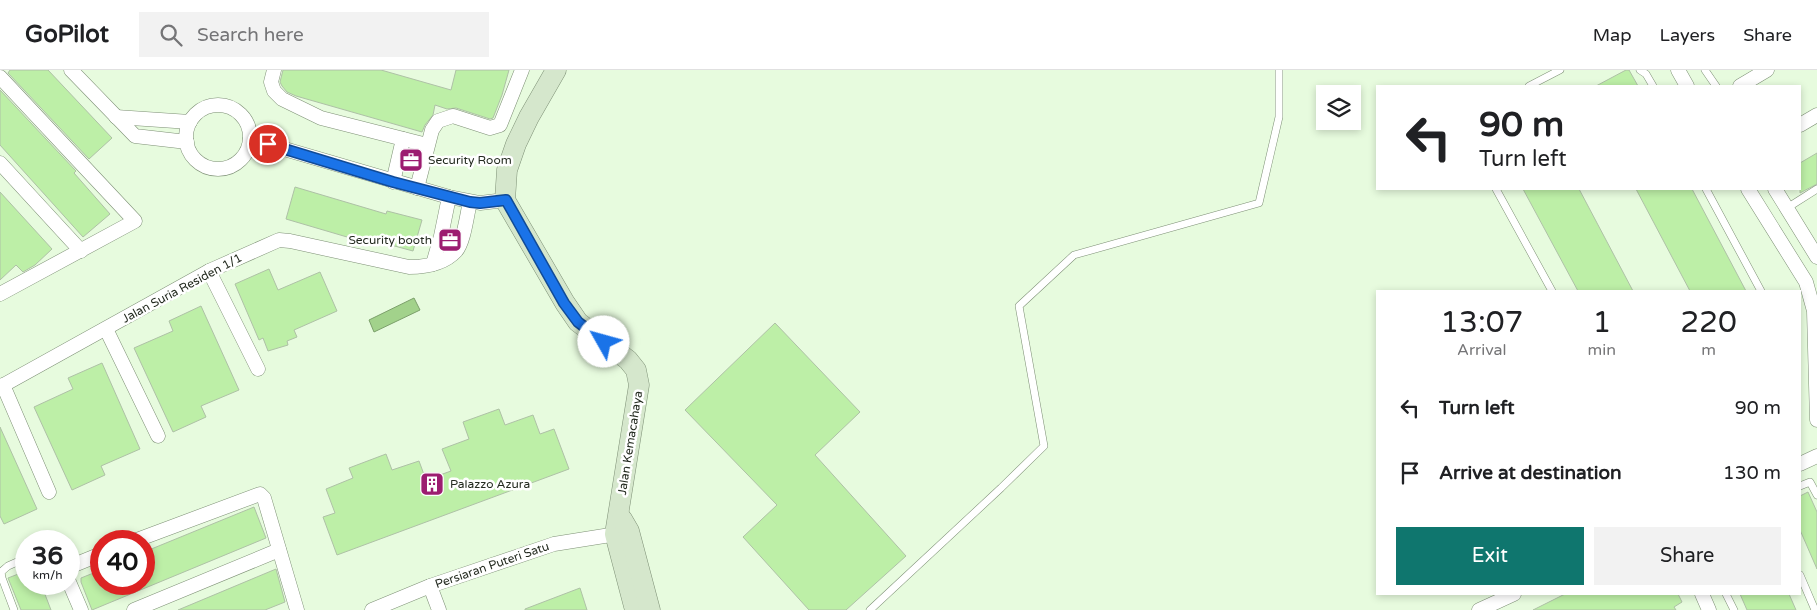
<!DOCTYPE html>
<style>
:root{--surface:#fff;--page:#f2f2f2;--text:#202124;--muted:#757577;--line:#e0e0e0;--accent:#0f766e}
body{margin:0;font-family:"Varela Round",sans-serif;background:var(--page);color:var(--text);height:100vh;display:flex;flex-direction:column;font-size:19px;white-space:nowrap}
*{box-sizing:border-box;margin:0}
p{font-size:16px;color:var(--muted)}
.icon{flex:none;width:28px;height:28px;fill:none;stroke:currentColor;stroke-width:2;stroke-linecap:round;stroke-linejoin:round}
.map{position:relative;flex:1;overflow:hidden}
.side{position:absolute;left:1376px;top:220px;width:425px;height:305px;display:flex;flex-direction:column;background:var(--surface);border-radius:0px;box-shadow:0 2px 8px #0003}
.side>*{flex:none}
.hud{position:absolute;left:1376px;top:15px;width:425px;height:105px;border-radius:0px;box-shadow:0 2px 8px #0003;background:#fff;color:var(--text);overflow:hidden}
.controls{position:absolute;left:1316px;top:15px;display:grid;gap:10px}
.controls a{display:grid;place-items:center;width:45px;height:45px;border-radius:0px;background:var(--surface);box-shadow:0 2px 8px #0003;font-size:25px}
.speed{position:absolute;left:15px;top:460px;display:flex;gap:10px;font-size:25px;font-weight:700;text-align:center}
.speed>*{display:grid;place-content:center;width:65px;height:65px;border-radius:50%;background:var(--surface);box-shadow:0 2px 8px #0003;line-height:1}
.speed small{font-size:12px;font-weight:400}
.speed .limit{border:8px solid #d22;background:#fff;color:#111}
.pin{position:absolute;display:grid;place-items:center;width:42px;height:42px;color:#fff;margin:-21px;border:2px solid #fff;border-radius:50%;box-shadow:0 1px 5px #0007}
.me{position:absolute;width:55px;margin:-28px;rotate:308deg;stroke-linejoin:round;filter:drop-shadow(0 0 4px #0008)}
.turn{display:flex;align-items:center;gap:18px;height:105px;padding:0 20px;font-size:22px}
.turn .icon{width:65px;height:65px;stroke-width:2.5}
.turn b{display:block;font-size:35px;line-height:42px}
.eta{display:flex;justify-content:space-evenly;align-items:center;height:85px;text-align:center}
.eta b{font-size:30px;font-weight:600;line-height:35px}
.cta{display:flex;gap:10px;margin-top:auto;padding:10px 20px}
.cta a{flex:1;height:58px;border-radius:0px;background:var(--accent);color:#fff;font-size:20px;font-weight:600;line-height:58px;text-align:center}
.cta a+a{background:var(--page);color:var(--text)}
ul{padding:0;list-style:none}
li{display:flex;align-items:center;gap:15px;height:65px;padding:0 20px}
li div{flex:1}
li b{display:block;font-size:19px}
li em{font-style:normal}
header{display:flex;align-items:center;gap:30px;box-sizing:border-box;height:70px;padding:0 25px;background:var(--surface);border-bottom:1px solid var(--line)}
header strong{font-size:24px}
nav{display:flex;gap:28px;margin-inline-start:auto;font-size:18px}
.search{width:350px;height:45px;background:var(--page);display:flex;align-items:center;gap:12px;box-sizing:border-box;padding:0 18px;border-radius:0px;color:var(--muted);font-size:19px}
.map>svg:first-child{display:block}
.water{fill:#a2d28b;stroke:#7ca06b}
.building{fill:#bdefa7;stroke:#aec1a6}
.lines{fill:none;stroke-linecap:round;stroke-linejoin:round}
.lane-casing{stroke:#7e9076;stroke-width:8}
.street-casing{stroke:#7e9076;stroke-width:15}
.secondary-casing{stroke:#7e9076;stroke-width:21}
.lane{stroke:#fff;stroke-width:7}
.street{stroke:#fff;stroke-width:14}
.secondary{stroke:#d5e7cc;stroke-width:20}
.route-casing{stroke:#114b97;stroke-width:12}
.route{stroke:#1a73e8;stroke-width:9}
.labels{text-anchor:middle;stroke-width:5;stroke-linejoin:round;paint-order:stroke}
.poi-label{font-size:12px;fill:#242b20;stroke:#fff;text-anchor:start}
.street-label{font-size:12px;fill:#242b20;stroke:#fff}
</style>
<header>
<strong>GoPilot</strong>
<div class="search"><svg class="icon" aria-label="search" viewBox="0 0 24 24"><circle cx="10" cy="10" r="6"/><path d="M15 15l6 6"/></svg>Search here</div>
<nav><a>Map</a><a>Layers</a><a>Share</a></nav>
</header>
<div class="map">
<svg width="1817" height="540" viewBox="0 0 1817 540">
<rect width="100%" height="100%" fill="#e7fbde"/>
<path class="water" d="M414,228L420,240L374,262L369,250Z"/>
<g class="building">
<path d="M10,0H48L112,68L89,89L8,3Z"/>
<path d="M283,0H381L451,20L456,0H509L502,25L493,48L490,49L456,38L447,39L435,35L433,45L425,55L422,62L296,26L287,22L282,16L280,12Z"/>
<path d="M1626,0H1629L1638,16H1596Z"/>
<path d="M0,20L76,101L74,103L110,144L83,167L0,75Z"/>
<path d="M1817,83V114L1800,123V93Z"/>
<path d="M295,117L386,144L387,141L422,150L413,181L365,168L364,172L286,149Z"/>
<path d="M1523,119H1579L1633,221H1578Z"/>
<path d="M1636,119H1692L1746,221H1690Z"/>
<path d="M0,122L52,179L35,195L23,202L16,195L0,210Z"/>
<path d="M269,199L278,220L320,202L337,241L294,260L297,267L287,271L288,275L268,281L263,268L259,270L235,214Z"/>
<path d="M201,236L239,320L201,336L206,347L173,362L134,278L173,261L169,251Z"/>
<path d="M775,253L860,342L815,385L906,486L846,540H809L743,467L777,435L685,340Z"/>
<path d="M102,293L140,379L101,396L105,405L72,420L34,337L73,319L68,308Z"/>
<path d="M499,339L505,355L533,345L540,364L554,359L569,399L337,485L323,447L335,443L326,419L353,408L349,398L386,384L392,400L419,391L426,410L451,401L442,379L469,369L463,352Z"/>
<path d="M0,357L37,439L4,454L0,446Z"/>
<path d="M1808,422L1817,442V499L1800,460V426Z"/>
<path d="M254,437L266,468L92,540L81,512V508L101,500V514H144V482Z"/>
<path d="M276,499L285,532L265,540H178Z"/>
<path d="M26,501V514H41L51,540H21L8,508Z"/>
<path d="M580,518L587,540H525V539Z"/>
<path d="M1565,524H1678L1682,532L1674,537L1676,540H1533Z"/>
<path d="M1740,524H1789L1796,540H1747Z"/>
</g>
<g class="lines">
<g class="lane-casing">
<g id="lane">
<path d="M1640,0L1646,4L1653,16"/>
<path d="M1705,0L1716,16"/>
<path d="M1529,16L1560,0"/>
<path d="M1496,119L1552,221"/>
<path d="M1706,119L1761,221"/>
<path d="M1787,138L1817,119"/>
<path d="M1800,416L1810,412L1817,425"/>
<path d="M1800,505L1815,540"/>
<path d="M1726,524L1734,540"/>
<path d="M14,540L2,508L1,502L8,496L26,488"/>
<path d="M870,540L1001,418L1044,376L1019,236L1074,185L1259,133L1279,47V0"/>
</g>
</g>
<g class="street-casing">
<g id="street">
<path d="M71,0L135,66L187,72"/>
<path d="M274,0L271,12L274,21L282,29L321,48L427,75"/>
<path d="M1678,0L1687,16"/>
<path d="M0,7L135,151L0,224"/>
<path d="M1740,16L1767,0"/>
<circle cx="218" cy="67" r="32"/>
<path d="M116,47L190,52"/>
<path d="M1800,55L1817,45"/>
<path d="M250,69L449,127L480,133L505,130"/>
<path d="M0,93L81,181"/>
<path d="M393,112L403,69"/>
<path d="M417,118L432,60L438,51L453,46L490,58L500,55L522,0"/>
<path d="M1748,119L1806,212L1814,241L1817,350"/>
<path d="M1775,119L1817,187"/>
<path d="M433,194L441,166L449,127"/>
<path d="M209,201L258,299"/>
<path d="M106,259L158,366"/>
<path d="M3,315L49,422"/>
<path d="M0,317L209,201L279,170L290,171L409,197C426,197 444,194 456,181C464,172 467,144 470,132"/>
<path d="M1800,394L1817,386"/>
<path d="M134,471L260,424L264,428L297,540"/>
<path d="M69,497L101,484"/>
<path d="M69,512L81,540"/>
<path d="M430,516L439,540"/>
<path d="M1702,524L1709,540"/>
<path d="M134,540L279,480"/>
<path d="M372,540L430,516L554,474L623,463"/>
<path d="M1479,540L1514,524"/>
</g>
</g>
<g class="secondary-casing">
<g id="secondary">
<path d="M556,0L529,47L516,74L507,100L505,130L565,233L578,252L628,290L636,300L639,315L615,464L635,540"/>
<path d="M622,449L629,461L650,540"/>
</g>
</g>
<use href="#lane" class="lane"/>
<use href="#street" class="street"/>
<use href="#secondary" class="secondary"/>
</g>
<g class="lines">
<g class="route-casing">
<path id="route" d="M268,74L393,112L470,132L480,133L506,130L564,233L578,252L604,272"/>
</g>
<use href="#route" class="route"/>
</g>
<defs>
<g id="office-square" transform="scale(1.25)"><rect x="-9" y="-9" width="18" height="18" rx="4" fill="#9c1c70" stroke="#fff"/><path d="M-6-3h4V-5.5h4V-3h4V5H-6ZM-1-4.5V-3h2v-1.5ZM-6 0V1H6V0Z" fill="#fff"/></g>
<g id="building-square" transform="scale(1.25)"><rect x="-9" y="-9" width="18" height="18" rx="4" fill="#9c1c70" stroke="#fff"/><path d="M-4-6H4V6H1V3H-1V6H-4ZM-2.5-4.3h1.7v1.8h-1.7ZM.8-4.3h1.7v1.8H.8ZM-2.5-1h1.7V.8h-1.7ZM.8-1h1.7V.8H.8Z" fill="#fff"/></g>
</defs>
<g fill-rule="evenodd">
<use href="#office-square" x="411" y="90"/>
<use href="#office-square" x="450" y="170"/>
<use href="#building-square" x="432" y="414"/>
</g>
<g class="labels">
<g class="poi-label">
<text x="428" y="94">Security Room</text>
<text x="432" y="174" text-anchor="end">Security booth</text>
<text x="450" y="418">Palazzo Azura</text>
</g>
<g class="street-label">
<text transform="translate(182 218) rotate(-28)" y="4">Jalan Suria Residen 1/1</text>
<text transform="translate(630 373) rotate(-81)" y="4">Jalan Kemacahaya</text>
<text transform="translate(492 495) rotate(-19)" y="4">Persiaran Puteri Satu</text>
</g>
</g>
</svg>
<div class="controls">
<a><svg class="icon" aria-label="layers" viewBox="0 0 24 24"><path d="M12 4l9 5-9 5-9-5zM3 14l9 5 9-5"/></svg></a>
</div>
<div class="speed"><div>36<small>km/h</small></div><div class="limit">40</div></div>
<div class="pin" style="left:268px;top:74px;background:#d93025"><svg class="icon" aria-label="arrive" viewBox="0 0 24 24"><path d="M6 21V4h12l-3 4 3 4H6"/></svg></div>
<svg class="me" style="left:604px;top:272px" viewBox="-20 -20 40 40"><circle r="19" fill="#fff"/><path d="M0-13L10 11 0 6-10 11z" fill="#1a73e8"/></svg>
<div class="hud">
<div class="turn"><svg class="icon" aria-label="left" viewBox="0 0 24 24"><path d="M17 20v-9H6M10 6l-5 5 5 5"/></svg><div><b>90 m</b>Turn left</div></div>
</div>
<section class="side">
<div class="eta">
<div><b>13:07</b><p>Arrival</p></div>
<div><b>1</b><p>min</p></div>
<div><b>220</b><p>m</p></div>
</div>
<ul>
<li><svg class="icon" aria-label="left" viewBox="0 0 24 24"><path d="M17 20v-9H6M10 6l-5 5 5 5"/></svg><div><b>Turn left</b></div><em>90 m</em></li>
<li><svg class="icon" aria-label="arrive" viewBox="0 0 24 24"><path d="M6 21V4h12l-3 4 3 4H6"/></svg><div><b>Arrive at destination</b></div><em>130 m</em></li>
</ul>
<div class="cta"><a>Exit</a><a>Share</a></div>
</section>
</div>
